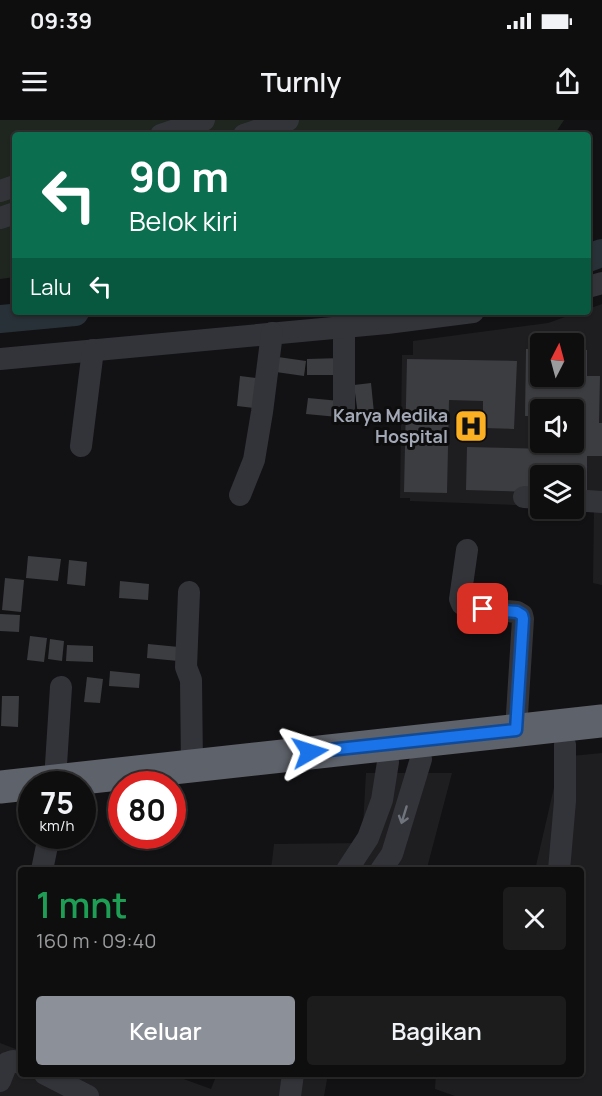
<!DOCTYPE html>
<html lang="id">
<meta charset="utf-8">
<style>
:root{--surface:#0e0e0f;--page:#1c1c1d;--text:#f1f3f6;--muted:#9b9c9e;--line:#2e2e2f;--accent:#8c9099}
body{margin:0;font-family:Manrope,sans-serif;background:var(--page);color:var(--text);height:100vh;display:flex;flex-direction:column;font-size:22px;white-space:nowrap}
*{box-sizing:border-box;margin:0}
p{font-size:20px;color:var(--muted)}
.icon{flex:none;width:33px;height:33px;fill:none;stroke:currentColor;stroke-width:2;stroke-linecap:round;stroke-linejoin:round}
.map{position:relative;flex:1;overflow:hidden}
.details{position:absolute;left:18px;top:747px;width:566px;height:210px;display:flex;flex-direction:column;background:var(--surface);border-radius:6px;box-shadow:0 2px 4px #0004,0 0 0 2px var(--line)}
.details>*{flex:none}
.top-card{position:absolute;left:12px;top:12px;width:579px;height:183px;border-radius:6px;box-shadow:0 2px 4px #0004,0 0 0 2px var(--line);background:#0b6e4f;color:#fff;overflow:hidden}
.needle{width:39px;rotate:6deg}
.fabs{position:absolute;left:530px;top:213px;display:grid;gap:12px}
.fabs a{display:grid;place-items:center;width:54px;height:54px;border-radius:6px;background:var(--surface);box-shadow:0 2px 4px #0004,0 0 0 2px var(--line);font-size:30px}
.speed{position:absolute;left:18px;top:651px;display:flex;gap:12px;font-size:30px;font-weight:700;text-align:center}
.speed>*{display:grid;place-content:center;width:78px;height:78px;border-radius:50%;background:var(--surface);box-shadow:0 2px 4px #0004,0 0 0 2px var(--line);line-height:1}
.speed small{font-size:15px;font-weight:400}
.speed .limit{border:9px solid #d22;background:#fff;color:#111}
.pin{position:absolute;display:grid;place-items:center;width:51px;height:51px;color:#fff;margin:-26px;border-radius:12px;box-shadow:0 3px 9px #0006}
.me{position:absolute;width:66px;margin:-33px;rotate:84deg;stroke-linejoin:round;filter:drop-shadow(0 0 4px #0008)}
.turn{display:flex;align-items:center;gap:21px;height:126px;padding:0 18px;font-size:27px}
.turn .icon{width:78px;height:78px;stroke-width:2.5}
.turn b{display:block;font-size:42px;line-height:51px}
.then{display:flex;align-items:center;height:57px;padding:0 18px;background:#0003;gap:12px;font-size:22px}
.round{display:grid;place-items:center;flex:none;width:63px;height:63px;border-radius:6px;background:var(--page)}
.head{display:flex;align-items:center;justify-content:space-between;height:102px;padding:0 18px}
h1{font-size:36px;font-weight:600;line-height:45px;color:#1e9e55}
.button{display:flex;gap:12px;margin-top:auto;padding:12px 18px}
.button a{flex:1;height:69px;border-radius:6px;background:var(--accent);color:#fff;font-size:24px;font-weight:600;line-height:69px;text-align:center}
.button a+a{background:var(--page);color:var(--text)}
.status{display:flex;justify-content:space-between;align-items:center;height:42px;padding:0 30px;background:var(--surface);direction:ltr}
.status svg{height:16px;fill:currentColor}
header{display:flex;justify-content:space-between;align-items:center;height:78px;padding:0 18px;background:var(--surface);font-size:27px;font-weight:600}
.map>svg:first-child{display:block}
.built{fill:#1e1e21;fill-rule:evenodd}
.green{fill:#1e261f}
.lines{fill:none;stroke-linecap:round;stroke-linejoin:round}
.river{stroke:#283138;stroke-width:28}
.building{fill:#3c3d41}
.minor{stroke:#333439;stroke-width:22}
.highway{stroke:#5e626a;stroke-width:33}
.oneway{stroke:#70747d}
.route-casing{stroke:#114b97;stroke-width:15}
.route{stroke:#1a73e8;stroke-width:10}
.labels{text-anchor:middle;stroke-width:6;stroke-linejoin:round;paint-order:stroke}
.poi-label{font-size:18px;font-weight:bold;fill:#a2a8b5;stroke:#0d0d0e;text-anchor:end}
</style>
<div class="status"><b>09:39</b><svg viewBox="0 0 49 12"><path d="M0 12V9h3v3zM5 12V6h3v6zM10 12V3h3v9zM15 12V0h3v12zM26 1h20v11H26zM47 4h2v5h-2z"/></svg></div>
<header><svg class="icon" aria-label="menu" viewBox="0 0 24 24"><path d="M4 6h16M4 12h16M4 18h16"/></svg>Turnly<svg class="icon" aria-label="share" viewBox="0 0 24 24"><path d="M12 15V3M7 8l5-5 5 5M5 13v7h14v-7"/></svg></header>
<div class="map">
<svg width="602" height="976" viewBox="0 0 602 976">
<rect width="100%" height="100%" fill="#121214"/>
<g class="built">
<path d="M602,184V465L593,463L594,388L573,356H540V386L410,381V378H400L402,235H413V221L548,203L579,192H588V189ZM540,224H573V256H540ZM540,290H573V322H540Z"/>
<path d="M602,633V976H455L435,969L436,954H580V750H535L561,637Z"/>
<path d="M366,653H452L427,748L425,750H271L274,724L362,723Z"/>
<path d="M0,923L21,931V954H170L211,969L217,954H328L324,976H0Z"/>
</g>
<path class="green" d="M0,0H564L554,15H15V157L0,159Z"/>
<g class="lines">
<g class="river">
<path d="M588,138L602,133"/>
<path d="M0,199L75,192"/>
</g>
</g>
<g class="building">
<path d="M526,229H540V256H573V229L587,230V256H600L599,303H602V336H587V373H573V356H540V372L466,370L467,327L551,329V322H573V290H540V296H525Z"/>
<path d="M278,237L306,241L304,256L276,252Z"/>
<path d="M342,238V255H307V239Z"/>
<path d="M407,239L517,241L514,309L483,308V281L449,280L447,373L404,372Z"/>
<path d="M240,256L257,258L254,288L237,286Z"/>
<path d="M371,263L374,293L358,295L354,265Z"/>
<path d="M308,278L340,281L338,297L306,294Z"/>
<path d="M28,436L61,439L58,461L26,458Z"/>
<path d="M69,440L87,442L85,466L67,464Z"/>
<path d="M5,458L24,460L21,492L2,490Z"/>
<path d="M120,461L149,464L148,480L119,478Z"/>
<path d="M0,494L20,495L19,512L0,511Z"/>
<path d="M30,516L47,518L44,542L27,540Z"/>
<path d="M50,519L64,521L62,541L48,539Z"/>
<path d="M148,524L179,527L178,541L147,538Z"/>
<path d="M67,525L93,526V542L66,541Z"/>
<path d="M110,551L140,554L139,568L109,566Z"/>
<path d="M87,557L103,559L100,583L84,582Z"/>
<path d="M2,576H19L18,607L1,606Z"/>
</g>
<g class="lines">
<g class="minor">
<path d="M161,15L204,0"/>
<path d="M244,15L288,0"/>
<path d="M0,71L15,66"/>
<path d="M0,98L15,93"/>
<path d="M588,167L602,163"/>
<path d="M344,207V288"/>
<path d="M0,239L387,203L473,192"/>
<path d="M81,326L93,230"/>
<path d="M240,375L254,340L262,292L272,213"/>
<path d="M524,377L540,378"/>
<path d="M573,380L602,382"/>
<path d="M467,430L460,479L462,484L466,487L517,492L522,495L523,499L516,610"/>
<path d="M189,472L186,547L191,560L192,645"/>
<path d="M55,660L61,567"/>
<path d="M42,750L49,716"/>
<path d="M347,750L368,718L382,680L388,642"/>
<path d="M381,750L392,734L421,639"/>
<path d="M559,750L565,681V625"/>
<path d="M45,954L88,976"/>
<path d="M0,961L7,943L13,941L21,943"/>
<path d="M290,976L293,954"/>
</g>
<path class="highway" d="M0,667L602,601"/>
</g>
<defs><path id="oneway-shaft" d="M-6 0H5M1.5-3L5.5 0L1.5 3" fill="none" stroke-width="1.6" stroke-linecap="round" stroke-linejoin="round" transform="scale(1.5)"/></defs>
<use class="oneway" href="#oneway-shaft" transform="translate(404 695) rotate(107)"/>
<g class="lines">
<g class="route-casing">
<path id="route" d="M310,632L516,610L523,499L522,495L517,492L483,489"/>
</g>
<use href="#route" class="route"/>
</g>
<defs>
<g id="hospital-square" transform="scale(1.725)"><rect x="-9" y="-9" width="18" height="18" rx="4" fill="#fbaf22" stroke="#0d0d0e"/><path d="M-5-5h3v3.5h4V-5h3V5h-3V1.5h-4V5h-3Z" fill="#111"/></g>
</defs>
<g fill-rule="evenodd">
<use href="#hospital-square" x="471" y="306"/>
</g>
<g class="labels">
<g class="poi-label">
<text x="448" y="302">Karya Medika<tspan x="448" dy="21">Hospital</tspan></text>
</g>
</g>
</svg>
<div class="fabs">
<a><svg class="needle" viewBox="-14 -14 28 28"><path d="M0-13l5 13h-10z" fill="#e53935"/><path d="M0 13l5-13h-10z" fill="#9b9c9e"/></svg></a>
<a><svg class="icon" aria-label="sound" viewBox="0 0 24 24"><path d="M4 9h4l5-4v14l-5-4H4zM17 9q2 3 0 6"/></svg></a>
<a><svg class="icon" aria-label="layers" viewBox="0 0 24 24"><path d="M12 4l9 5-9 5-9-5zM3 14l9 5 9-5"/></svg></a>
</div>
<div class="speed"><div>75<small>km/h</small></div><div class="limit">80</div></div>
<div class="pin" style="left:483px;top:489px;background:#d93025"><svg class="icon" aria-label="arrive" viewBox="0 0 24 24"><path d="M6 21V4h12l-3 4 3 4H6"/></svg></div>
<svg class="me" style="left:310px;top:632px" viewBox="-20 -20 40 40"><path d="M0-17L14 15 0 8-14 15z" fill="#1a73e8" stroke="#fff" stroke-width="4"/></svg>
<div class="top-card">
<div class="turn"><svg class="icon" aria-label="left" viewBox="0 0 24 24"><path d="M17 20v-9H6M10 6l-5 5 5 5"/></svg><div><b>90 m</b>Belok kiri</div></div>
<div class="then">Lalu<svg class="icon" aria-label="left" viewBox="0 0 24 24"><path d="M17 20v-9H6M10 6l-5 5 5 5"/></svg></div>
</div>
<section class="details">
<div class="head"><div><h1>1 mnt</h1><p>160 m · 09:40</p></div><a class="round"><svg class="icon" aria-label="close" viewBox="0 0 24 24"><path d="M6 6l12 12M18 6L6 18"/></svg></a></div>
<div class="button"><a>Keluar</a><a>Bagikan</a></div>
</section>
</div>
